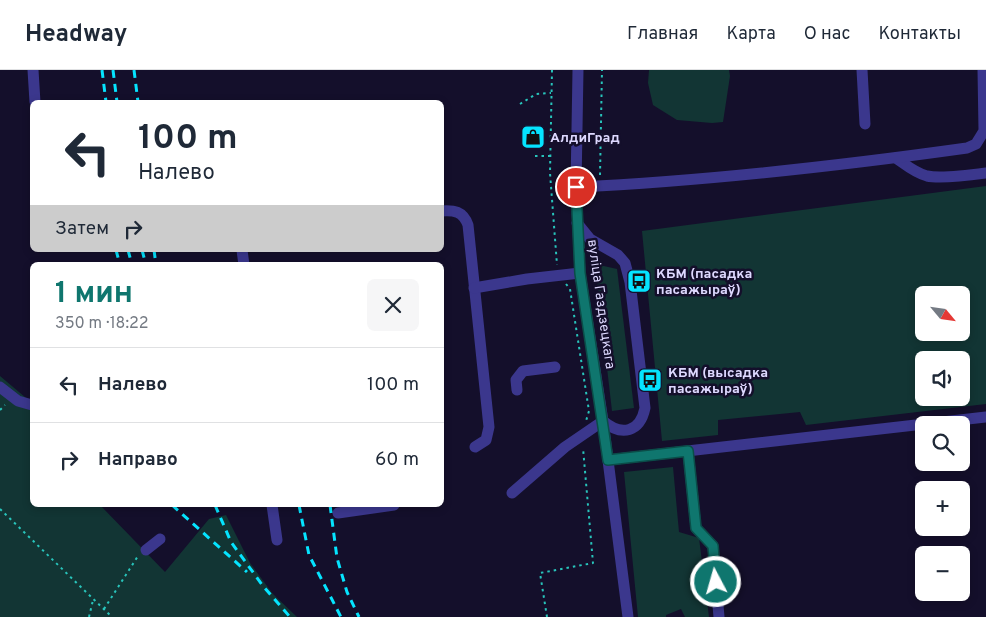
<!DOCTYPE html>
<html lang="ru">
<meta charset="utf-8">
<style>
:root{--surface:#fff;--page:#f6f6f7;--text:#1f2937;--muted:#747a83;--line:#e0e1e3;--accent:#0f766e}
body{margin:0;font-family:Overpass,sans-serif;background:var(--page);color:var(--text);height:100vh;display:flex;flex-direction:column;font-size:19px;white-space:nowrap}
*{box-sizing:border-box;margin:0}
p{font-size:16px;color:var(--muted)}
.icon{flex:none;width:28px;height:28px;fill:none;stroke:currentColor;stroke-width:2;stroke-linecap:round;stroke-linejoin:round}
.map{position:relative;flex:1;overflow:hidden}
.drawer{position:absolute;left:30px;top:192px;width:414px;height:245px;display:flex;flex-direction:column;background:var(--surface);border-radius:8px;box-shadow:0 2px 8px #0003}
.drawer>*{flex:none}
.banner{position:absolute;left:30px;top:30px;width:414px;height:152px;border-radius:8px;box-shadow:0 2px 8px #0003;background:#fff;color:var(--text);overflow:hidden}
.needle{width:32px;rotate:119deg}
.controls{position:absolute;left:915px;top:216px;display:grid;gap:10px}
.controls a{display:grid;place-items:center;width:55px;height:55px;border-radius:8px;background:var(--surface);box-shadow:0 2px 8px #0003;font-size:25px}
.pin{position:absolute;display:grid;place-items:center;width:42px;height:42px;color:#fff;margin:-21px;border:2px solid #fff;border-radius:50%;box-shadow:0 1px 5px #0007}
.me{position:absolute;width:55px;margin:-28px;rotate:354deg;stroke-linejoin:round;filter:drop-shadow(0 0 4px #0008)}
.turn{display:flex;align-items:center;gap:18px;height:105px;padding:0 25px;font-size:22px}
.turn .icon{width:65px;height:65px;stroke-width:2.5}
.turn b{display:block;font-size:35px;line-height:42px}
.then{display:flex;align-items:center;height:48px;padding:0 25px;background:#0003;gap:10px;font-size:19px}
.round{display:grid;place-items:center;flex:none;width:52px;height:52px;border-radius:8px;background:var(--page)}
.summary{display:flex;align-items:center;justify-content:space-between;height:85px;padding:0 25px}
h1{font-size:30px;font-weight:700;line-height:38px;color:var(--accent)}
ul{padding:0;list-style:none}
li{display:flex;align-items:center;gap:15px;height:75px;padding:0 25px;border-top:1px solid var(--line)}
li div{flex:1}
li b{display:block;font-size:19px}
li em{font-style:normal}
header{display:flex;align-items:center;gap:30px;box-sizing:border-box;height:70px;padding:0 25px;background:var(--surface);border-bottom:1px solid var(--line)}
header strong{font-size:24px}
nav{display:flex;gap:28px;margin-inline-start:auto;font-size:18px}
.map>svg:first-child{display:block}
.green{fill:#123534;fill-rule:evenodd}
.lines{fill:none;stroke-linecap:round;stroke-linejoin:round}
.path{stroke:#28c4bb;stroke-width:2;stroke-dasharray:2.5 4;stroke-linecap:butt}
.minor{stroke:#3b378d;stroke-width:11}
.rail{stroke:#05e4ff;stroke-width:3;stroke-dasharray:8 6;stroke-linecap:butt}
.route-casing{stroke:#0a4d48;stroke-width:12}
.route{stroke:#0f766e;stroke-width:9}
.labels{text-anchor:middle;stroke-width:5;stroke-linejoin:round;paint-order:stroke}
.poi-label{font-size:14px;font-weight:bold;fill:#ded9ff;stroke:#140f2b;text-anchor:start}
.street-label{font-size:14px;fill:#ded9ff;stroke:#140f2b}
</style>
<header>
<strong>Headway</strong>
<nav><a>Главная</a><a>Карта</a><a>О нас</a><a>Контакты</a></nav>
</header>
<div class="map">
<svg width="986" height="547" viewBox="0 0 986 547">
<rect width="100%" height="100%" fill="#140f2b"/>
<g class="green">
<path d="M649,0H729L730,6L723,52L712,53L677,50L653,35L648,13Z"/>
<path d="M986,116V334L806,355L800,342L718,350V365L662,371L642,161ZM924,225H961V262H924ZM924,290H961V328H924Z"/>
<path d="M595,194L617,199L634,338L612,341Z"/>
<path d="M0,306L32,333V435H100L165,502L209,449L226,445L250,493L273,524L297,547H0Z"/>
<path d="M673,397L679,462L699,468L709,547H685L681,539L666,545V547H638L624,402Z"/>
</g>
<g class="lines">
<g class="path">
<path d="M552,0L550,103L557,195"/>
<path d="M520,34L536,24L551,23"/>
<path d="M535,86H550"/>
<path d="M600,105L602,0"/>
<path d="M566,214L570,219L589,341L586,351"/>
<path d="M0,340L5,335"/>
<path d="M0,439L112,547"/>
<path d="M104,539L138,486"/>
<path d="M89,547L93,530"/>
<path d="M547,547L540,503L593,493L583,378"/>
</g>
<g class="minor">
<path d="M33,0L35,32"/>
<path d="M578,0L576,117L580,203L603,351L628,547"/>
<path d="M862,0L865,54"/>
<path d="M896,88C906,95 915,103 927,106C941,109 971,105 986,103"/>
<path d="M576,117C707,111 838,96 967,78L976,74L984,61L983,0"/>
<path d="M441,141C454,140 463,141 468,155L489,357L486,370L475,377"/>
<path d="M577,153L590,169L618,185L625,193L630,212L645,338C640,362 622,367 603,351"/>
<path d="M242,180L244,195"/>
<path d="M474,218L527,209L580,203"/>
<path d="M0,317L18,331L32,335"/>
<path d="M517,320L516,310L523,301L555,297"/>
<path d="M688,381L696,458L713,476L719,547"/>
<path d="M608,390L986,347"/>
<path d="M512,423L565,377L603,351"/>
<path d="M272,435L277,470"/>
<path d="M338,443L394,435"/>
<path d="M146,480L160,469"/>
</g>
<g class="rail">
<path d="M102,0L106,32"/>
<path d="M113,0L117,32"/>
<path d="M134,0L138,32"/>
<path d="M116,180L120,195"/>
<path d="M128,180L132,195"/>
<path d="M142,180L146,195"/>
<path d="M154,180L156,195"/>
<path d="M172,435L247,502"/>
<path d="M215,435L231,472L263,516L290,547"/>
<path d="M299,435L309,485L341,547"/>
<path d="M330,435L337,488L347,522L359,547"/>
</g>
</g>
<g class="lines">
<g class="route-casing">
<path id="route" d="M576,117L580,203L608,390L688,381L696,458L713,476L716,512"/>
</g>
<use href="#route" class="route"/>
</g>
<defs>
<g id="shop-square" transform="scale(1.25)"><rect x="-9" y="-9" width="18" height="18" rx="4" fill="#05e4ff" stroke="#140f2b"/><path d="M-5-2.5h2.3a2.7 3.5 0 0 1 5.4 0H5L5.5 6h-11ZM-1.5-2.5h3a1.5 2.3 0 0 0-3 0Z" fill="#111"/></g>
<g id="bus-square" transform="scale(1.25)"><rect x="-9" y="-9" width="18" height="18" rx="4" fill="#05e4ff" stroke="#140f2b"/><path d="M-5-6H5V4H4V6H2V4H-2V6H-4V4H-5ZM-3.5-4V0h7V-4ZM-3.5 1.2v1.5H-2V1.2ZM2 1.2v1.5H3.5V1.2Z" fill="#111"/></g>
</defs>
<g fill-rule="evenodd">
<use href="#shop-square" x="533" y="67"/>
<use href="#bus-square" x="639" y="211"/>
<use href="#bus-square" x="650" y="310"/>
</g>
<g class="labels">
<g class="poi-label">
<text x="550" y="72">АлдиГрад</text>
<text x="656" y="208">КБМ (пасадка<tspan x="656" dy="16">пасажыраў)</tspan></text>
<text x="668" y="307">КБМ (высадка<tspan x="668" dy="16">пасажыраў)</tspan></text>
</g>
<g class="street-label">
<text transform="translate(602 234) rotate(82)" y="5">вуліца Газдзецкага</text>
</g>
</g>
</svg>
<div class="controls">
<a><svg class="needle" viewBox="-14 -14 28 28"><path d="M0-13l5 13h-10z" fill="#e53935"/><path d="M0 13l5-13h-10z" fill="#747a83"/></svg></a>
<a><svg class="icon" aria-label="sound" viewBox="0 0 24 24"><path d="M4 9h4l5-4v14l-5-4H4zM17 9q2 3 0 6"/></svg></a>
<a><svg class="icon" aria-label="search" viewBox="0 0 24 24"><circle cx="10" cy="10" r="6"/><path d="M15 15l6 6"/></svg></a>
<a>+</a>
<a>−</a>
</div>
<div class="pin" style="left:576px;top:117px;background:#d93025"><svg class="icon" aria-label="arrive" viewBox="0 0 24 24"><path d="M6 21V4h12l-3 4 3 4H6"/></svg></div>
<svg class="me" style="left:716px;top:512px" viewBox="-20 -20 40 40"><circle r="17" fill="#0f766e" stroke="#fff" stroke-width="3"/><path d="M0-11L8 9 0 5-8 9z" fill="#fff"/></svg>
<div class="banner">
<div class="turn"><svg class="icon" aria-label="left" viewBox="0 0 24 24"><path d="M17 20v-9H6M10 6l-5 5 5 5"/></svg><div><b>100 m</b>Налево</div></div>
<div class="then">Затем<svg class="icon" aria-label="right" viewBox="0 0 24 24"><path d="M7 20v-9h11M14 6l5 5-5 5"/></svg></div>
</div>
<section class="drawer">
<div class="summary"><div><h1>1 мин</h1><p>350 m · 18:22</p></div><a class="round"><svg class="icon" aria-label="close" viewBox="0 0 24 24"><path d="M6 6l12 12M18 6L6 18"/></svg></a></div>
<ul>
<li><svg class="icon" aria-label="left" viewBox="0 0 24 24"><path d="M17 20v-9H6M10 6l-5 5 5 5"/></svg><div><b>Налево</b></div><em>100 m</em></li>
<li><svg class="icon" aria-label="right" viewBox="0 0 24 24"><path d="M7 20v-9h11M14 6l5 5-5 5"/></svg><div><b>Направо</b></div><em>60 m</em></li>
</ul>
</section>
</div>
